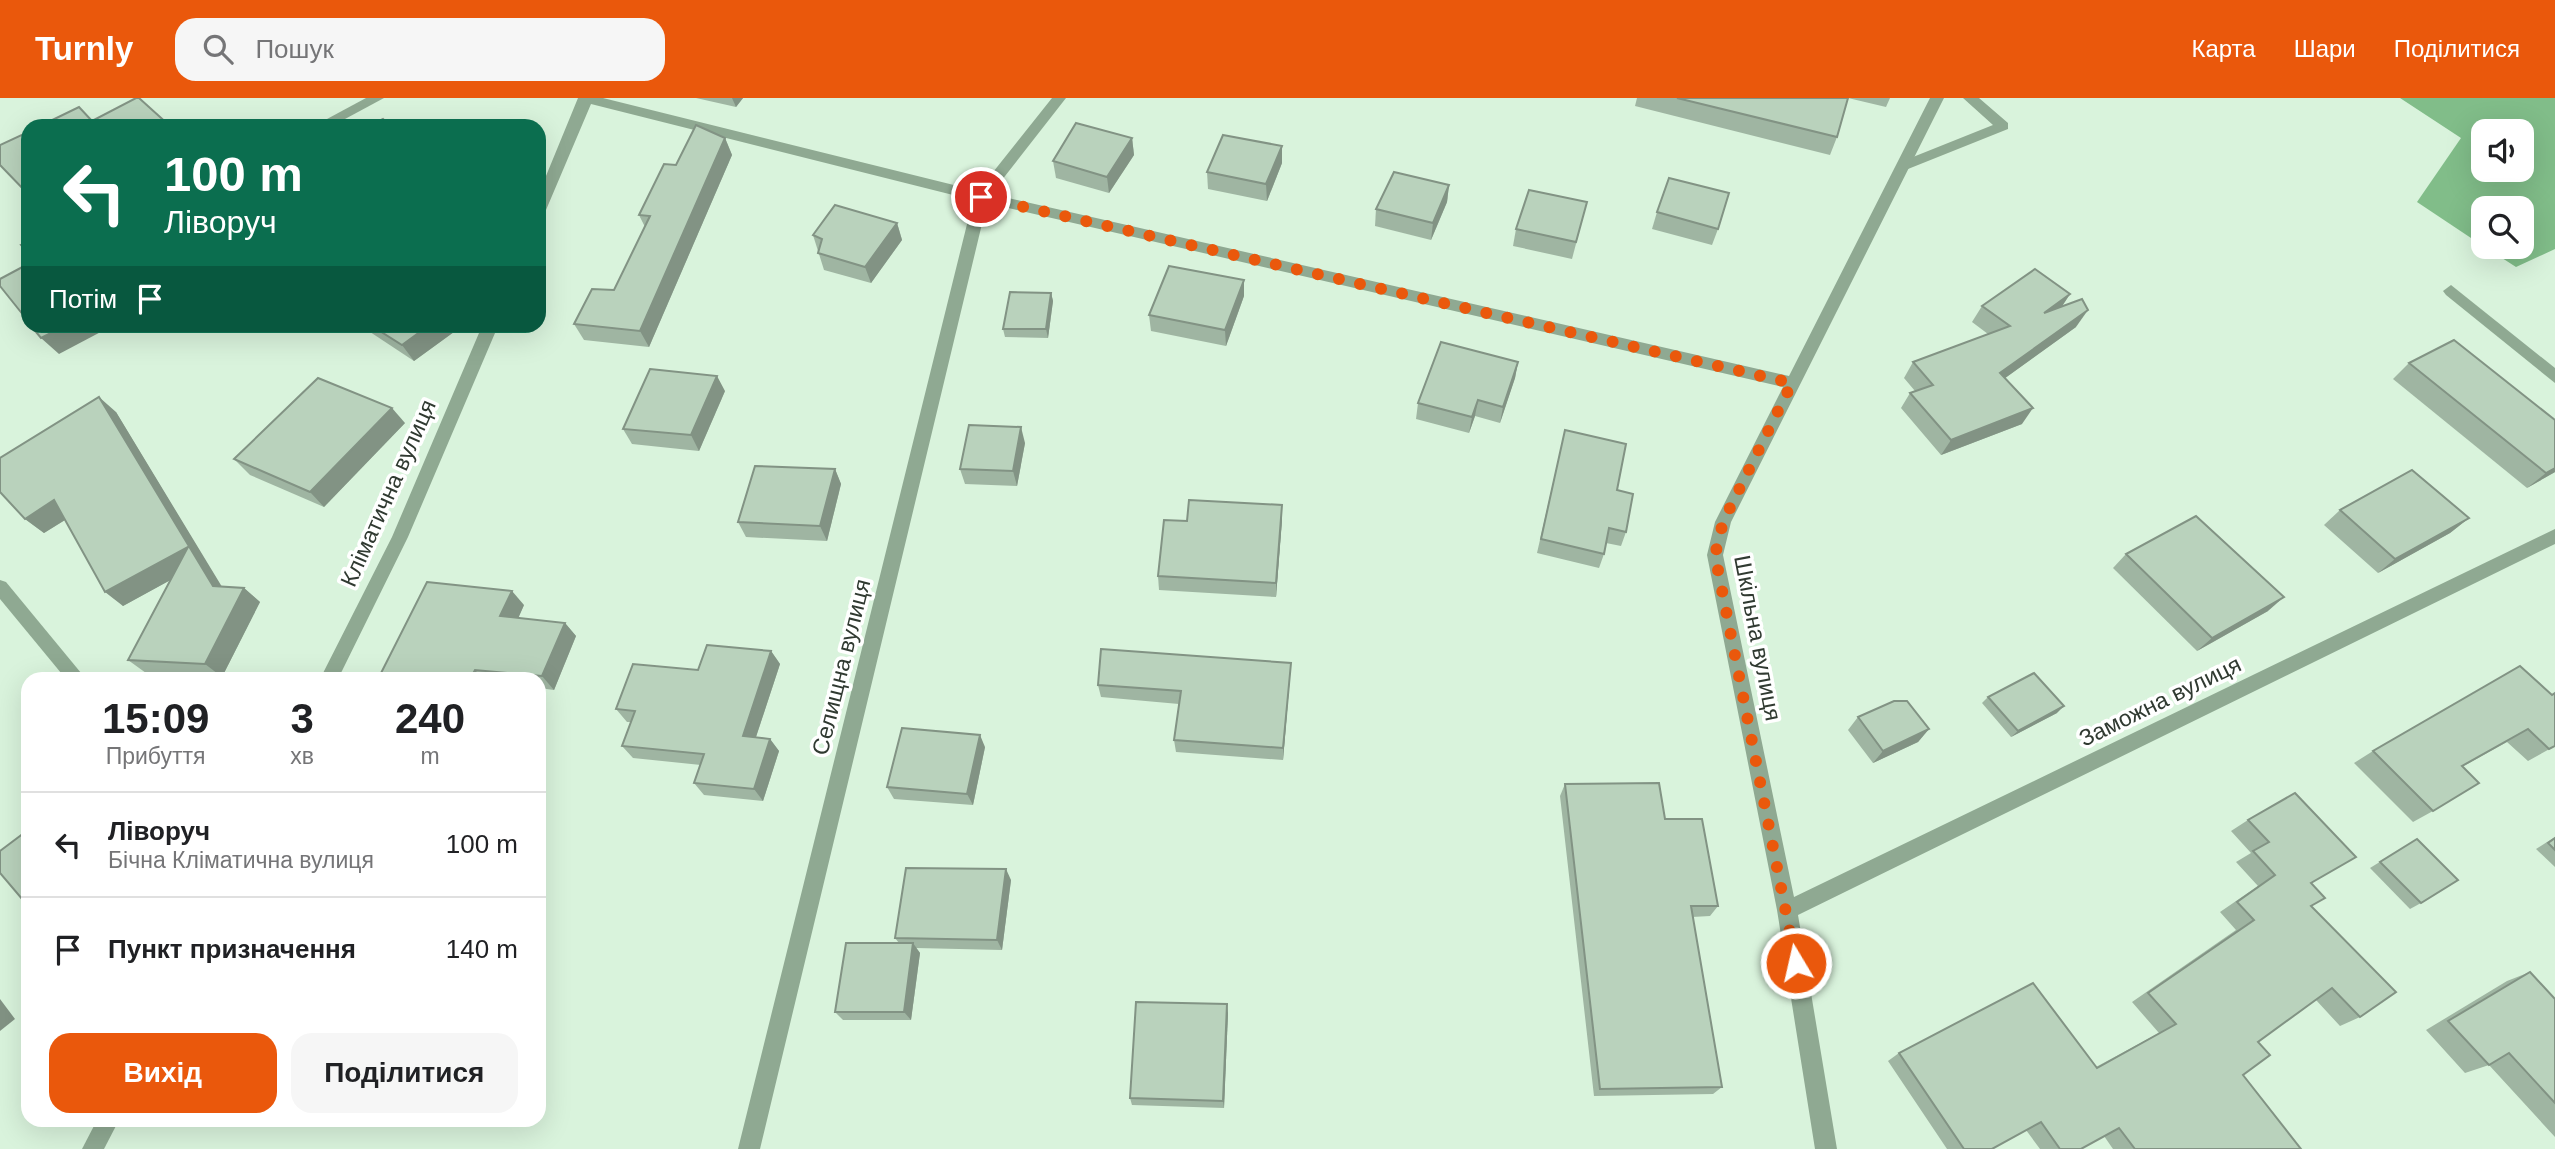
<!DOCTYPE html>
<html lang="uk">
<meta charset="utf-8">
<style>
:root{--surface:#fff;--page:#f6f6f6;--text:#202124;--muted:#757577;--line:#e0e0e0;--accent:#ea580c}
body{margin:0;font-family:Arial,sans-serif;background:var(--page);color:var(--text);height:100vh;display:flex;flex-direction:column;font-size:26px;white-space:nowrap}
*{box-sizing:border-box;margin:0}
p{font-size:23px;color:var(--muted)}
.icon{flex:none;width:38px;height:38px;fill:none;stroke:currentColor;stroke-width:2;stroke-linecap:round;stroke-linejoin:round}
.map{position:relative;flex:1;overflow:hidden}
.panel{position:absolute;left:21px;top:574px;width:525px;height:455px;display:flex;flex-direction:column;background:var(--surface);border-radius:21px;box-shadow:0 7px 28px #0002}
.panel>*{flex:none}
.hud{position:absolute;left:21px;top:21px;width:525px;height:214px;border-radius:21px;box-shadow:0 7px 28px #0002;background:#0b6e4f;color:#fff;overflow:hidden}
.buttons{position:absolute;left:2471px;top:21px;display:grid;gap:14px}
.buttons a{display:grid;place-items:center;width:63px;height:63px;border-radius:14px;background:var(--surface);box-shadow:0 7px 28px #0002;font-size:35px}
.pin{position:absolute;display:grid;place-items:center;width:60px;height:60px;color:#fff;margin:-30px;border:4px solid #fff;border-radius:50%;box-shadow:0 2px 7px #0007}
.me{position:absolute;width:77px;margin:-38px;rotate:351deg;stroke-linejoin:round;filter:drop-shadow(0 0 5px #0008)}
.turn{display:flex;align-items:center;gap:24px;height:147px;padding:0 28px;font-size:32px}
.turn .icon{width:91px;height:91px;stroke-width:2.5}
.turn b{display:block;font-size:49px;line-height:60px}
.then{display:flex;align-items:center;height:66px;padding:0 28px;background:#0003;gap:14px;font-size:26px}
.eta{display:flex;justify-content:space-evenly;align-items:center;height:119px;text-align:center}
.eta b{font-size:42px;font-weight:800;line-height:49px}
.action{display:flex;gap:14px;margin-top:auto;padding:14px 28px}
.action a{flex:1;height:80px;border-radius:21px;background:var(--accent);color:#fff;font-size:28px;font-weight:800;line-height:80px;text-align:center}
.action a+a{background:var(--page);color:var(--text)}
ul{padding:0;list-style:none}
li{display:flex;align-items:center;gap:21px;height:105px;padding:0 28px;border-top:2px solid var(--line)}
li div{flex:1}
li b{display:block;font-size:26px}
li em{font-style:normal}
header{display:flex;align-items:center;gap:42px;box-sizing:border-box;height:98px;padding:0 35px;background:var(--accent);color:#fff}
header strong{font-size:33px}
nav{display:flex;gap:38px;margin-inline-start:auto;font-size:24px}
.search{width:490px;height:63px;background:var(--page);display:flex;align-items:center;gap:18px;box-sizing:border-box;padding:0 24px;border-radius:21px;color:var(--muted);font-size:26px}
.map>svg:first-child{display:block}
.forest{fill:#81bd89;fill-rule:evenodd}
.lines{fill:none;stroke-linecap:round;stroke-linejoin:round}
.lane{fill:#8fa992;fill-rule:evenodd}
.street{fill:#8fa992;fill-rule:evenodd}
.wall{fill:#9fb5a2}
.shaded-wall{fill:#829384}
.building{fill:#b9d2bc;stroke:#829384;stroke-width:2}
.route{stroke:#ea580c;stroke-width:12;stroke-dasharray:0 21.6}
.labels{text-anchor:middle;stroke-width:7;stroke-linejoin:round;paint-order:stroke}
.street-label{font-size:23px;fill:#303a31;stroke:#fff}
</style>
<header>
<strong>Turnly</strong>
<div class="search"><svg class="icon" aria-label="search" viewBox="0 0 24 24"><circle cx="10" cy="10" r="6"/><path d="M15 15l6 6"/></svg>Пошук</div>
<nav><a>Карта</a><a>Шари</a><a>Поділитися</a></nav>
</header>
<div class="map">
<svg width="2555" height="1051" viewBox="0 0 2555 1051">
<rect width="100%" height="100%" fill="#d9f3dc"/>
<path class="forest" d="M2400,0H2555V151L2516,169L2485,149H2522V110H2483V148L2417,104L2461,40ZM2483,33H2522V72H2483Z"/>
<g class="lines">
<g class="lane">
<path d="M366,0H384L332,28H314Z"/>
<path d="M1963,0H1979L2008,25V31L1908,71H1898V65L1993,27Z"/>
<path d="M0,482L6,484L86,581H66L0,501Z"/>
</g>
<g class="street">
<path d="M578,0H603L978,93L1052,0H1066L991,96L1789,278L1930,0H1944L1731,424L1723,457L1794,799L2555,431V446L1798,817L1837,1051H1815L1777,812L1707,457L1715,424L1783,289L987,105L760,1051H738L973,102L591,6L546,112L539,117V95Z"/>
<path d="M2451,187L2555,270V285L2446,197L2443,193Z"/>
<path d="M482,228H498L408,439L338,581H320L392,439Z"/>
<path d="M97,1022H119L104,1051H82Z"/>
</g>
</g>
<g class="wall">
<path d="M696,0H743L736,9Z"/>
<path d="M1637,0H1890L1886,9L1848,0L1837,39L1830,57L1635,8Z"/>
<path d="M725,40L732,57L649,249L584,242L574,226L614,192L645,129L639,117L676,67Z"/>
<path d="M1132,40L1134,57L1109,95L1056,80L1053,63Z"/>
<path d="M1282,65L1267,103L1208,91L1207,74Z"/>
<path d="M1449,87L1447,104L1431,142L1375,128L1376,111Z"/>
<path d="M1587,104L1572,161L1513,148L1516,131Z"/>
<path d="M1657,114L1718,131L1712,147L1652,131Z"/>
<path d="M897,125L902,142L871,185L824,172L813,137Z"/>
<path d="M1051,195L1053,203L1048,240L1005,239L1003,231Z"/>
<path d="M2070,196L2062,208L2076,229L2005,280L2022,326L1941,357L1901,310L1910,295L1915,293L1904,280L1913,264L1988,236L1972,224L1982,208Z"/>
<path d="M1244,198L1226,248L1151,233L1149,217Z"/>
<path d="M361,228H455L458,231L414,263Z"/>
<path d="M1518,264L1515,280L1500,325L1475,318L1469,335L1416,321L1418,305Z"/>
<path d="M2409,265L2555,322V374L2527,390L2393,281Z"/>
<path d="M725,293L699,353L632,346L623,331Z"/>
<path d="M116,314L221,489L244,490L260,504L222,579L146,575L128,562L170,482L123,508L65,422L44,435L25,421Z"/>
<path d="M405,325L324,409L250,377L234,361Z"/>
<path d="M1565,332L1617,392L1626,434L1621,448L1606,445L1604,456L1599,470L1537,455Z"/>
<path d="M1025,345L1017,388L965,386L960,371Z"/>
<path d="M835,371L841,386L827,443L746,439L738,424Z"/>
<path d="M1282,407V422L1276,499L1159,492L1158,478Z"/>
<path d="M2340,412L2469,420L2450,435L2378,475L2324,427Z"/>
<path d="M2126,456L2268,513L2197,553L2113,470Z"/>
<path d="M524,507L518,520L565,525L576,538L554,592L539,590V581H378Z"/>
<path d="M771,553L780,566L756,639L770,641L779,653L763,703L704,697L694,685L701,667L633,660L622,648L631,624H627L616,611L698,572Z"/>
<path d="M2520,568L2555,648L2528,663L2507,644L2462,669L2433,713L2413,724L2354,665L2373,653Z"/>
<path d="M1290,578L1283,662L1176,654L1174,642L1179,606L1101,599L1098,587Z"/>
<path d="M1988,599L2057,615L2011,639L1982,605Z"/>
<path d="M1858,619L1929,631L1918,644L1873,665L1848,632Z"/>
<path d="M985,649L973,707L894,701L887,689Z"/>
<path d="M1565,686L1665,721L1718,808L1710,818L1692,819L1722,989L1713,996L1594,998L1560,698Z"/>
<path d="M2248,722L2311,785V808L2360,919L2340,928L2316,902L2258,944L2243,977L2301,1051H2113L2104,1038L2081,1051H2040L2026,1032L1992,1051H1947L1888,963L1899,955L2096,969L2159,935L2132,904L2236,832L2220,814L2258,788L2236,764L2251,755L2231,733Z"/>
<path d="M2555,739V769L2536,751Z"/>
<path d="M2417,741L2421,805L2410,811L2370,770Z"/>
<path d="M1011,782L1002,852L916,850L920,855L911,922H843L835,914L899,845L895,840Z"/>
<path d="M2530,874L2555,901V1039L2489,967L2465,975L2426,932L2507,883Z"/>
<path d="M1228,915L1224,1010L1132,1007L1130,1000Z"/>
</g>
<g class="shaded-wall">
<path d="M732,0H743L736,9Z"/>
<path d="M725,40L732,57L649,249L640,233Z"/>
<path d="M1132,40L1134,57L1109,95L1107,79Z"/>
<path d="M1282,48V65L1267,103L1266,86Z"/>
<path d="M1449,87L1447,104L1431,142L1433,125Z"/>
<path d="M897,125L902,142L871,185L865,169Z"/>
<path d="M1244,182V198L1226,248L1225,232Z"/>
<path d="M1051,195L1053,203L1048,240L1046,231Z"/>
<path d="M2070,196L2059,213L2044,215Z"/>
<path d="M2088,212L2076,229L1990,291L2000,275Z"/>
<path d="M65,228H112L59,256L41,240Z"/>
<path d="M428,228H455L458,231L414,263L402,247Z"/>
<path d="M1518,264L1515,280L1500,325L1503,309Z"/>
<path d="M717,278L725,293L699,353L691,337Z"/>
<path d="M99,299L116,314L230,502L213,488L200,466L123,508L105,494Z"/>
<path d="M1478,302L1475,318L1469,335L1472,319Z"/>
<path d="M392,310L405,325L324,409L310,394Z"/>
<path d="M2033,310L2022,326L1941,357L1951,342Z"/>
<path d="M1021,329L1025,345L1017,388L1013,373Z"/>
<path d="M2555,370V374L2527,390L2546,375Z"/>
<path d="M835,371L841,386L827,443L820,428Z"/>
<path d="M54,402L73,417L44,435L25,421Z"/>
<path d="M1282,407V422L1276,499V485Z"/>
<path d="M2469,420L2450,435L2378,475L2395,461Z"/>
<path d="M244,490L260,504L222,579L205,566Z"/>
<path d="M512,493L524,507L513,532L500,518Z"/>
<path d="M2284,499L2268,513L2197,553L2212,540Z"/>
<path d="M565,525L576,538L554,592L542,578Z"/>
<path d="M771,553L780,566L752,651L743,638Z"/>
<path d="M1291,565L1290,578L1283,662V650Z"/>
<path d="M475,572L484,581H470Z"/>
<path d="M2064,608L2057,615L2011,639L2018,633Z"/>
<path d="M1929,631L1918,644L1873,665L1883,653Z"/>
<path d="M980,637L985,649L973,707L967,696Z"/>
<path d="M770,641L779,653L763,703L754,691Z"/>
<path d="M1006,771L1011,782L1002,852L997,842Z"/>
<path d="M913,845L920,855L911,922L904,914Z"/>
<path d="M0,901L15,921L0,933Z"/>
<path d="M1227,906L1228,915L1224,1010L1223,1003Z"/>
</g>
<g class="building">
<path d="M136,0H139L170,28H40L79,9L92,23Z"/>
<path d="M1677,0H1848L1837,39Z"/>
<path d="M383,21L390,28H369Z"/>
<path d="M1076,25L1132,40L1107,79L1053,63Z"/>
<path d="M696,27L725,40L640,233L574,226L592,191L614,192L650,118L639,117L664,66L676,67Z"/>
<path d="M28,34V96L0,67V47Z"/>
<path d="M1223,37L1282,48L1266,86L1207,74Z"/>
<path d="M1394,74L1449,87L1433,125L1376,111Z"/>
<path d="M1669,80L1729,95L1718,131L1657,114Z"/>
<path d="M1529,92L1587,104L1576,144L1516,131Z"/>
<path d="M835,107L897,125L865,169L818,155L822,141L813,137Z"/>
<path d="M28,144V155L21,147Z"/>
<path d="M28,166V223L0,188V181Z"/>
<path d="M1169,168L1244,182L1225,232L1149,217Z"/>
<path d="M2035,171L2070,196L2044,215L2082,201L2088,212L2000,275L2033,310L1951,342L1910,295L1933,287L1913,264L2010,228L1982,208Z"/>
<path d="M1010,194L1051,195L1046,231H1003Z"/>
<path d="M31,228H65L41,240Z"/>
<path d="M372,228H428L402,247Z"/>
<path d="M2454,242L2555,322V370L2546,375L2409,265Z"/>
<path d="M1441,244L1518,264L1503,309L1478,302L1472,319L1418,305Z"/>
<path d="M650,271L717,278L691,337L623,331Z"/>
<path d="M318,280L392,310L310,394L234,361Z"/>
<path d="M99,299L213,488L244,490L205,566L128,562L188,449L105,494L54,402L25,421L0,394V360Z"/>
<path d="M969,327L1021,329L1013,373L960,371Z"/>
<path d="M1565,332L1626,346L1617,392L1633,396L1626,434L1609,430L1604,456L1541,441Z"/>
<path d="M755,368L835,371L820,428L738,424Z"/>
<path d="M2412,372L2469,420L2395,461L2340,412Z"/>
<path d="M1189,402L1282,407L1276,485L1158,478L1164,422L1187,423Z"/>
<path d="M2196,418L2284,499L2212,540L2126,456Z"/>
<path d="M427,484L512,493L500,518L565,525L542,578L475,572L470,581H378Z"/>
<path d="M707,547L771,553L743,638L770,641L754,691L694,685L704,656L622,648L635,613L616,611L633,566L698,572Z"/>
<path d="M1101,551L1291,565L1283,650L1174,642L1181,593L1098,587Z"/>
<path d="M2520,568L2552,597L2555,595V648L2549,651L2528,631L2462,668L2479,685L2433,713L2373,653Z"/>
<path d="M2034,575L2064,608L2018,633L1988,599Z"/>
<path d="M1894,603H1907L1929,631L1883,653L1858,619Z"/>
<path d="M902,630L980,637L967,696L887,689Z"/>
<path d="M1659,685L1665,721H1702L1718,808H1691L1722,989L1600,991L1565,686Z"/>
<path d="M2295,695L2356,759L2311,785L2325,800L2311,808L2396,894L2360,919L2332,890L2258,944L2270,957L2243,977L2301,1051H2135L2119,1030L2081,1051H2060L2041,1024L1992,1051H1964L1899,955L2033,885L2097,970L2176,926L2148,895L2254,822L2237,804L2275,777L2253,753L2269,744L2248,722Z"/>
<path d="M28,732V808L0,775V753Z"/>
<path d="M2555,740V752L2548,745Z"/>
<path d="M2417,741L2458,782L2421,805L2380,764Z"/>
<path d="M906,770L1006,771L997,842L895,840Z"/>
<path d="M846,845H913L904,914H835Z"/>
<path d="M2530,874L2555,901V1005L2509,955L2489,967L2448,923Z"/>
<path d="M1136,904L1227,906L1223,1003L1130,1000Z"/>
</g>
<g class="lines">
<path class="route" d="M981,99L1792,285L1723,424L1715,457L1796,865"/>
</g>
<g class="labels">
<g class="street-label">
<text transform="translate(388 395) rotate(-66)" y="8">Кліматична вулиця</text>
<text transform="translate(1758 540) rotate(79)" y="8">Шкільна вулиця</text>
<text transform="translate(841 569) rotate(-76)" y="8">Селищна вулиця</text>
<text transform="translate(2160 603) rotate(-26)" y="8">Заможна вулиця</text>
</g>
</g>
</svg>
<div class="buttons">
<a><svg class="icon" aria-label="sound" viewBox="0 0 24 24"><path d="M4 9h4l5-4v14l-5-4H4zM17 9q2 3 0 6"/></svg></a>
<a><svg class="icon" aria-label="search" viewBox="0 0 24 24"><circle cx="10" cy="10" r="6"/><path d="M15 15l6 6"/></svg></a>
</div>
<div class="pin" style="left:981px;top:99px;background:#d93025"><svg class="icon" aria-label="arrive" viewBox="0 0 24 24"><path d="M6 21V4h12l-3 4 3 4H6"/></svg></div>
<svg class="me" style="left:1796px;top:865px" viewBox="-20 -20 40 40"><circle r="17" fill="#ea580c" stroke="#fff" stroke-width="3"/><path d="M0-11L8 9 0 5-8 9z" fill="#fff"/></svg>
<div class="hud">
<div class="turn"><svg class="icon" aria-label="left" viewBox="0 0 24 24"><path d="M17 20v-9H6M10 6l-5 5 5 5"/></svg><div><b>100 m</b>Ліворуч</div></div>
<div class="then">Потім<svg class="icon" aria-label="arrive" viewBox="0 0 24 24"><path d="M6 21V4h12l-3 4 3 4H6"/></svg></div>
</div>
<section class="panel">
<div class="eta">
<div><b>15:09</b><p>Прибуття</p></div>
<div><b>3</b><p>хв</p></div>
<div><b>240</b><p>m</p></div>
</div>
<ul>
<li><svg class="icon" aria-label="left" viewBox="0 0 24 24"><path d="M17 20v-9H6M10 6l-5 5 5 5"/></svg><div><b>Ліворуч</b><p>Бічна Кліматична вулиця</p></div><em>100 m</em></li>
<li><svg class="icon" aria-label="arrive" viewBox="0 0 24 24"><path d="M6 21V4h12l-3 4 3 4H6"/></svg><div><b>Пункт призначення</b></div><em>140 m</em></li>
</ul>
<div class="action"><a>Вихід</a><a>Поділитися</a></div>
</section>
</div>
